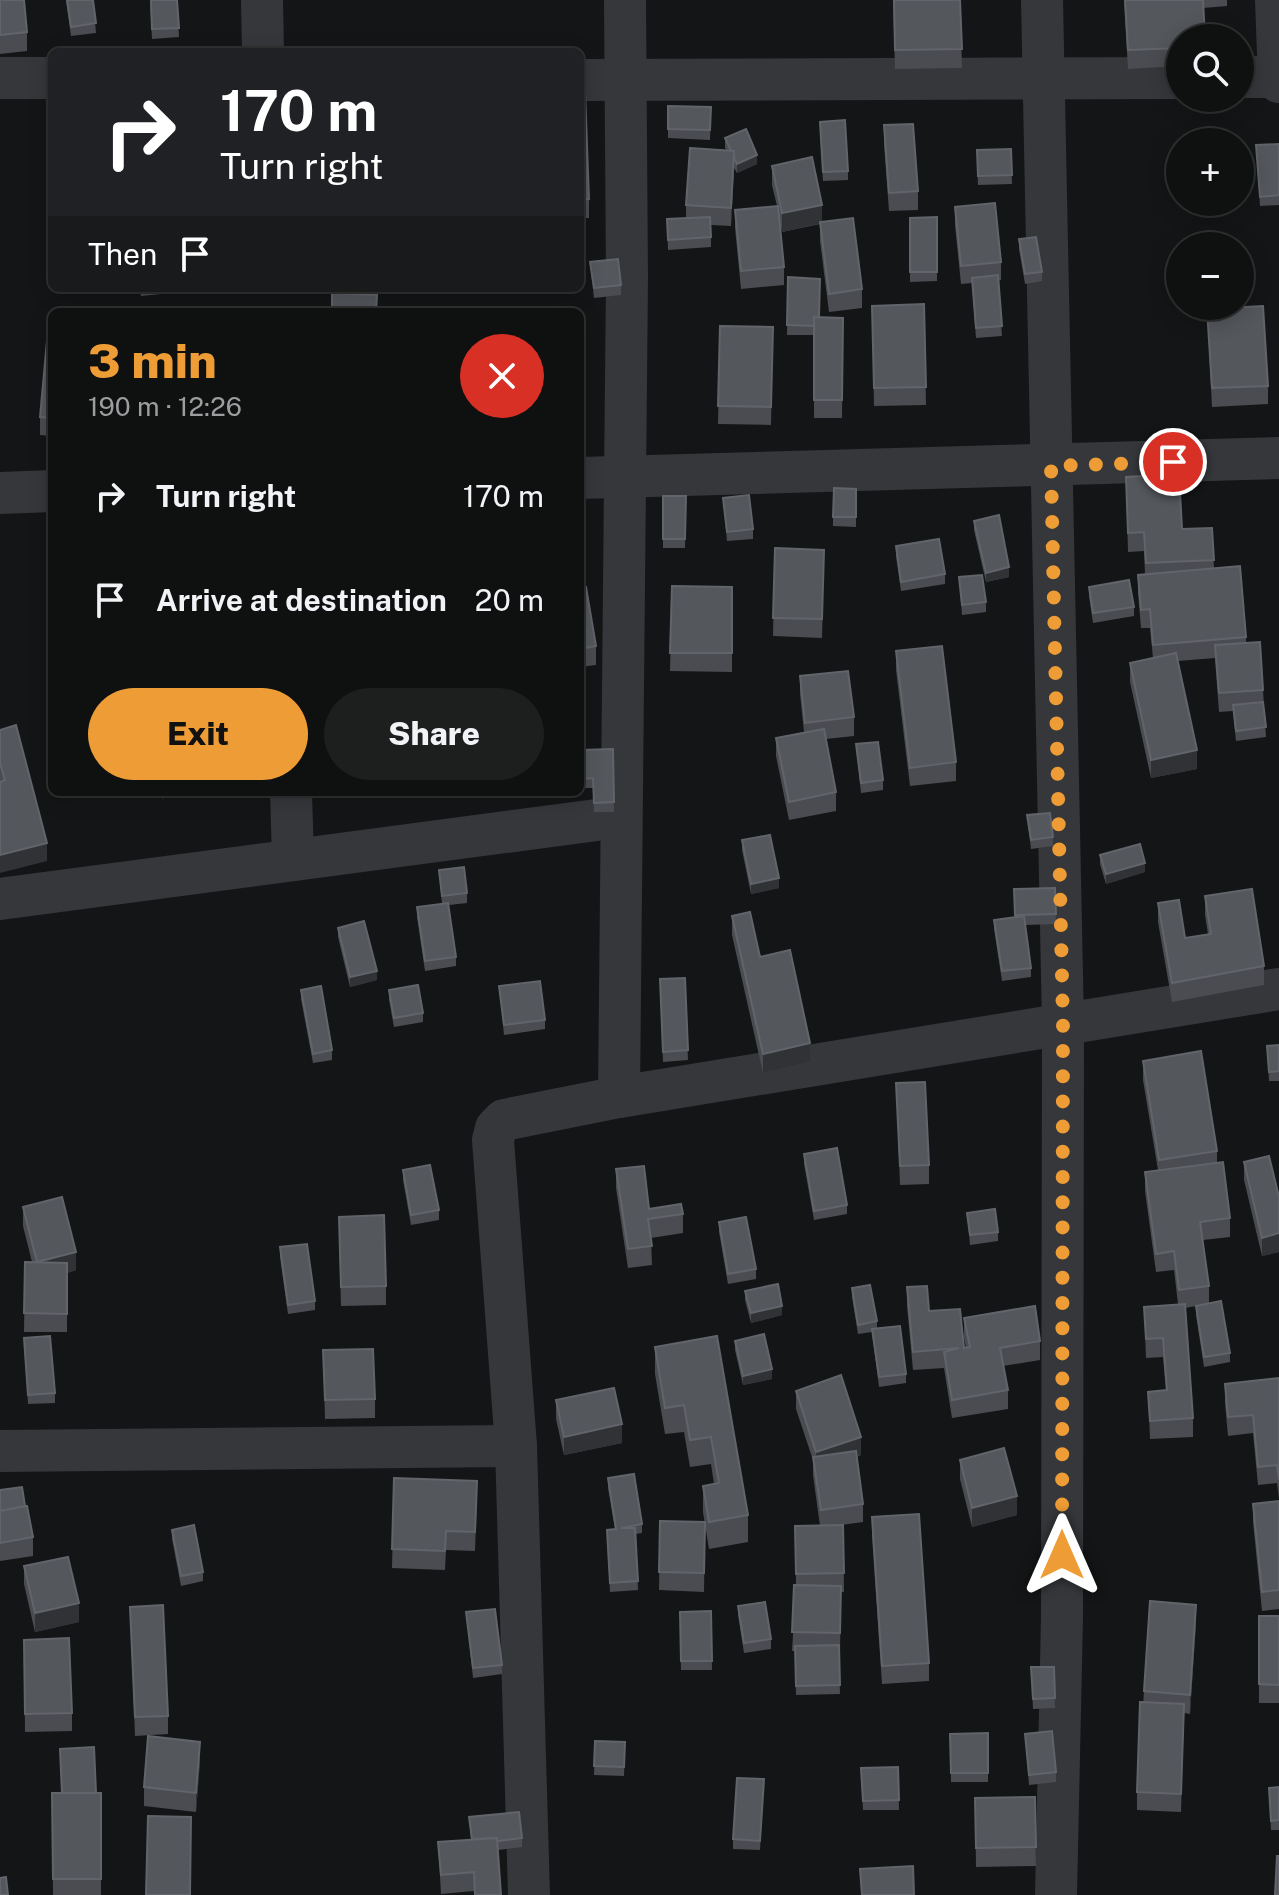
<!DOCTYPE html>
<meta charset="utf-8">
<style>
:root{--surface:#0f1010;--page:#1d1e1e;--text:#f1f3f6;--muted:#9b9d9f;--line:#2f3030;--accent:#ee9c35}
body{margin:0;font-family:"Public Sans",sans-serif;background:var(--page);color:var(--text);height:100vh;display:flex;flex-direction:column;font-size:30px;white-space:nowrap}
*{box-sizing:border-box;margin:0}
p{font-size:26px;color:var(--muted)}
.icon{flex:none;width:44px;height:44px;fill:none;stroke:currentColor;stroke-width:2;stroke-linecap:round;stroke-linejoin:round}
.map{position:relative;flex:1;overflow:hidden}
.drawer{position:absolute;left:48px;top:308px;width:536px;height:488px;display:flex;flex-direction:column;background:var(--surface);border-radius:12px;box-shadow:0 4px 20px #0003,0 0 0 2px var(--line)}
.drawer>*{flex:none}
.banner{position:absolute;left:48px;top:48px;width:536px;height:244px;border-radius:12px;box-shadow:0 4px 20px #0003,0 0 0 2px var(--line);background:#202124;color:#fff;overflow:hidden}
.fabs{position:absolute;left:1166px;top:24px;display:grid;gap:16px}
.fabs a{display:grid;place-items:center;width:88px;height:88px;border-radius:50%;background:var(--surface);box-shadow:0 4px 20px #0003,0 0 0 2px var(--line);font-size:40px}
.pin{position:absolute;display:grid;place-items:center;width:68px;height:68px;color:#fff;margin:-34px;border:4px solid #fff;border-radius:50%;box-shadow:0 2px 8px #0007}
.me{position:absolute;width:88px;margin:-44px;rotate:0deg;stroke-linejoin:round;filter:drop-shadow(0 0 6px #0008)}
.turn{display:flex;align-items:center;gap:28px;height:168px;padding:0 40px;font-size:36px}
.turn .icon{width:104px;height:104px;stroke-width:2.5}
.turn b{display:block;font-size:56px;line-height:68px}
.then{display:flex;align-items:center;height:76px;padding:0 40px;background:#0003;gap:16px;font-size:30px}
.round{display:grid;place-items:center;flex:none;width:84px;height:84px;border-radius:42px;background:var(--page)}
.headline{display:flex;align-items:center;justify-content:space-between;height:136px;padding:0 40px}
h1{font-size:48px;font-weight:800;line-height:60px;color:var(--accent)}
.primary-button{display:flex;gap:16px;margin-top:auto;padding:16px 40px}
.primary-button a{flex:1;height:92px;border-radius:48px;background:var(--accent);color:#111;font-size:32px;font-weight:800;line-height:92px;text-align:center}
.primary-button a+a{background:var(--page);color:var(--text)}
ul{padding:0;list-style:none}
li{display:flex;align-items:center;gap:24px;height:104px;padding:0 40px}
li div{flex:1}
li b{display:block;font-size:30px}
li em{font-style:normal}
.map>svg:first-child{display:block}
.lines{fill:none;stroke-linecap:round;stroke-linejoin:round}
.minor{stroke:#35373b;stroke-width:42}
.wall{fill:#4a4c51}
.shaded-wall{fill:#303235}
.building{fill:#54575c;stroke:#61646a;stroke-width:2}
.route{stroke:#ee9c35;stroke-width:14;stroke-dasharray:0 25.2}
</style>
<div class="map">
<svg width="1279" height="1895" viewBox="0 0 1279 1895">
<rect width="100%" height="100%" fill="#141516"/>
<g class="lines">
<g class="minor">
<path d="M262,0L263,52"/>
<path d="M1042,0L1063,1024L1062,1617L1056,1895"/>
<path d="M1276,0L1279,82"/>
<path d="M1240,77H1279"/>
<path d="M0,78H52"/>
<path d="M580,80L1180,78"/>
<path d="M580,478L1279,458"/>
<path d="M0,493L52,491"/>
<path d="M291,792L293,860"/>
<path d="M0,899L619,817"/>
<path d="M619,1097L627,278L625,0"/>
<path d="M0,1451L516,1446"/>
<path d="M529,1895L516,1446L493,1140L496,1128L504,1120L619,1097L1279,989"/>
</g>
</g>
<g class="wall">
<path d="M0,0L27,32V51L0,54Z"/>
<path d="M66,0H93L96,33L71,36Z"/>
<path d="M150,0H177L179,37L152,39Z"/>
<path d="M893,0H960L962,68L895,69Z"/>
<path d="M1124,0H1227V6L1203,8L1180,38V66L1128,69Z"/>
<path d="M580,91L589,199V218H580Z"/>
<path d="M668,106L711,107L710,140L668,138Z"/>
<path d="M884,125L918,191V210L889,211L884,144Z"/>
<path d="M820,131L848,171V180L823,181Z"/>
<path d="M725,138L757,164L737,173L734,168L731,226L711,225V247L668,250L667,219L686,218V205L727,151L725,148Z"/>
<path d="M1279,144V205L1260,206L1256,145Z"/>
<path d="M1011,149L1012,184L978,185L977,160Z"/>
<path d="M772,166L822,222L862,289V308L829,312L820,241V224L782,232L779,217L784,267V285L741,289L735,228V210L777,206L772,185Z"/>
<path d="M955,207L1001,262V280L998,281L1002,336L976,338L972,283L961,284L955,225Z"/>
<path d="M937,217V281L910,282V218Z"/>
<path d="M1019,239L1042,272V281L1025,284L1019,249Z"/>
<path d="M590,262L621,285V295L594,298Z"/>
<path d="M788,277L820,317L843,318L842,418H814V335H787Z"/>
<path d="M140,288H191V291L141,296Z"/>
<path d="M924,304L926,405L874,406L872,306Z"/>
<path d="M1207,309L1268,386V404L1212,407Z"/>
<path d="M720,326L773,327L771,425L718,424Z"/>
<path d="M52,330V436L40,435V417Z"/>
<path d="M1126,477L1182,529L1212,528L1214,568L1246,637V643L1263,690L1266,737L1236,741L1233,711L1219,712L1215,658L1178,661L1197,769L1151,778L1130,682V663L1153,658L1150,628H1141L1138,593V575L1145,574L1144,551L1128,552Z"/>
<path d="M856,489V527L833,526V517Z"/>
<path d="M663,496H686L685,548H663Z"/>
<path d="M723,498L753,529V539L727,541Z"/>
<path d="M974,521L1009,577L986,582L974,530Z"/>
<path d="M896,546L945,574V584L901,591L896,556Z"/>
<path d="M775,548L824,550L822,638L773,636Z"/>
<path d="M959,577L986,602V612L962,615Z"/>
<path d="M672,586L732,587V672L670,671Z"/>
<path d="M1089,587L1134,607V616L1093,623L1089,596Z"/>
<path d="M580,588L596,646V665L580,667Z"/>
<path d="M896,651L956,762V781L910,786L896,670Z"/>
<path d="M800,676L854,717V736L826,739L836,792V811L789,820L776,756V738L804,732L800,694Z"/>
<path d="M0,730L47,861L0,782Z"/>
<path d="M856,744L883,780V790L861,793Z"/>
<path d="M613,749L614,812H594L593,788H580V750Z"/>
<path d="M1027,815L1053,837V846L1031,849Z"/>
<path d="M742,840L779,888L751,894L742,850Z"/>
<path d="M1100,855L1145,872L1106,884L1100,864Z"/>
<path d="M439,870L467,893V903L449,905L456,957V966L425,971L417,917V907L442,904Z"/>
<path d="M1055,888L1056,924L1025,925L1031,968V977L1002,981L994,929V920L1015,917L1014,889Z"/>
<path d="M1205,896L1264,966V985L1172,1002L1158,922V903L1185,938L1208,934L1205,915Z"/>
<path d="M732,916L760,957L810,1062L763,1073L732,935Z"/>
<path d="M338,928L377,980L350,987L338,937Z"/>
<path d="M685,978L688,1060L663,1062L660,979Z"/>
<path d="M499,986L545,1020V1029L504,1035Z"/>
<path d="M301,990L332,1050V1060L313,1063L301,999Z"/>
<path d="M389,990L423,1013V1022L394,1027L389,1000Z"/>
<path d="M1279,1045V1081H1269L1267,1046Z"/>
<path d="M1143,1061L1217,1151V1163L1230,1218V1237L1203,1240L1209,1286V1303L1230,1353V1362L1204,1367L1196,1315V1306L1185,1308L1193,1418V1437L1150,1439L1148,1392L1166,1391L1163,1357L1146,1358L1144,1307L1178,1304L1174,1270L1156,1272L1145,1191V1172L1158,1170L1143,1080Z"/>
<path d="M896,1083L929,1165V1184L900,1185Z"/>
<path d="M804,1154L847,1205V1214L814,1220L804,1164Z"/>
<path d="M1244,1162L1279,1197V1252L1262,1256L1244,1180Z"/>
<path d="M616,1169L649,1209L683,1214V1233L651,1238L652,1265L628,1268L616,1188Z"/>
<path d="M403,1170L439,1210V1220L411,1225L403,1180Z"/>
<path d="M23,1207L76,1270L67,1273V1332H24L25,1262H32L23,1226Z"/>
<path d="M967,1213L998,1232V1241L970,1245Z"/>
<path d="M719,1222L756,1269V1279L728,1284L719,1232Z"/>
<path d="M339,1236L386,1286V1305L341,1306Z"/>
<path d="M280,1247L315,1301V1310L288,1314L280,1257Z"/>
<path d="M907,1287L964,1348H966L964,1337V1318L1040,1341V1360L1003,1366L1008,1390V1409L952,1418L944,1368L913,1370L907,1306Z"/>
<path d="M852,1288L877,1321V1328L906,1374V1383L879,1387L872,1332L858,1334L852,1297Z"/>
<path d="M745,1291L782,1315L751,1323L745,1300Z"/>
<path d="M717,1336L748,1515V1542L709,1549L703,1512V1486L714,1484L711,1464L690,1467L684,1432L665,1434L655,1374V1347Z"/>
<path d="M24,1338L55,1393V1403L28,1404Z"/>
<path d="M735,1341L772,1379L743,1385L735,1350Z"/>
<path d="M323,1350L375,1399V1418L325,1419Z"/>
<path d="M1279,1378V1499L1277,1483L1258,1485L1253,1433L1228,1436L1225,1403V1384Z"/>
<path d="M796,1391L861,1455L857,1457L863,1504V1522L841,1525H843L844,1592H841L840,1652H839L840,1694L796,1695L795,1651H792L796,1585L795,1526H820L813,1475V1460L796,1409Z"/>
<path d="M556,1400L622,1443L564,1455L556,1419Z"/>
<path d="M960,1460L1017,1515L972,1527L960,1479Z"/>
<path d="M394,1478L477,1499L475,1551L446,1550L445,1570L392,1568Z"/>
<path d="M608,1478L642,1524V1533L636,1534L638,1590L610,1592L607,1539L615,1529L608,1488Z"/>
<path d="M0,1490L25,1506L33,1537V1556L0,1561Z"/>
<path d="M1279,1501V1609L1262,1611L1253,1522V1504Z"/>
<path d="M872,1517L929,1663V1681L882,1684L872,1536Z"/>
<path d="M660,1521L705,1522L704,1592L659,1590Z"/>
<path d="M172,1530L203,1572V1581L181,1586L172,1539Z"/>
<path d="M24,1566L79,1622L35,1632L24,1584Z"/>
<path d="M738,1606L771,1639V1649L744,1653L738,1615Z"/>
<path d="M130,1607L168,1716V1734L135,1736Z"/>
<path d="M711,1611L712,1670H681L680,1612Z"/>
<path d="M466,1612L502,1665V1674L473,1678Z"/>
<rect x="1259" y="1616" width="20" height="87"/>
<path d="M1196,1623L1190,1714L1184,1713L1181,1812L1137,1810V1792L1144,1691Z"/>
<path d="M24,1640L72,1713V1731L25,1732Z"/>
<path d="M1031,1667H1054L1055,1708L1033,1709Z"/>
<path d="M988,1733V1782H951L950,1734Z"/>
<path d="M1025,1734L1056,1772V1782L1029,1785Z"/>
<path d="M595,1741L625,1742L624,1776L594,1775Z"/>
<path d="M200,1761L196,1812L144,1806V1787Z"/>
<path d="M898,1767L899,1810H863L861,1768Z"/>
<path d="M764,1779L760,1850L733,1849V1839Z"/>
<path d="M1279,1787V1830H1271L1269,1788Z"/>
<path d="M52,1793H101V1895H53Z"/>
<path d="M1035,1797L1036,1866L976,1867L975,1798Z"/>
<path d="M469,1817L522,1838V1847L498,1850L501,1895H474V1891L441,1894L438,1842L471,1840Z"/>
</g>
<g class="shaded-wall">
<path d="M734,151V170L731,226V208Z"/>
<path d="M757,155V164L737,173V164Z"/>
<path d="M822,205V223L782,232V213Z"/>
<path d="M1009,567V577L986,582V573Z"/>
<path d="M1197,750V769L1151,778V760Z"/>
<path d="M162,792H180L162,799Z"/>
<path d="M47,843V861L0,873V855Z"/>
<path d="M1145,863V872L1106,884V874Z"/>
<path d="M779,878V888L751,894V884Z"/>
<path d="M377,971V980L350,987V977Z"/>
<path d="M810,1043V1062L763,1073V1054Z"/>
<path d="M1279,1233V1252L1262,1256V1238Z"/>
<path d="M76,1252V1270L67,1273V1332V1273L37,1262Z"/>
<path d="M782,1306V1315L751,1323V1313Z"/>
<path d="M772,1369V1379L743,1385V1376Z"/>
<path d="M622,1424V1443L564,1455V1437Z"/>
<path d="M861,1437V1455L816,1471V1452Z"/>
<path d="M1017,1496V1515L972,1527V1508Z"/>
<path d="M79,1603V1622L35,1632V1613Z"/>
<path d="M1196,1605V1623L1190,1714V1695Z"/>
<path d="M200,1742V1761L196,1812V1793Z"/>
</g>
<g class="building">
<path d="M0,0H24L27,32L0,35Z"/>
<path d="M67,0H93L96,23L71,27Z"/>
<path d="M151,0H177L179,28L152,29Z"/>
<path d="M894,0H960L962,49L895,50Z"/>
<path d="M1125,0H1203L1205,38H1180V48L1128,50Z"/>
<path d="M580,91H585L589,199L580,200Z"/>
<path d="M668,106L711,107L710,130L668,129Z"/>
<path d="M845,120L848,171L823,172L820,122Z"/>
<path d="M913,124L918,191L889,193L884,125Z"/>
<path d="M746,129L757,155L737,164L734,158V151H731L725,138Z"/>
<path d="M1279,144V195L1260,197L1256,145Z"/>
<path d="M690,148L734,151L731,208L686,205Z"/>
<path d="M1011,149L1012,175L978,176L977,150Z"/>
<path d="M812,157L822,205L782,213L772,166Z"/>
<path d="M995,203L1001,262L961,266L955,207Z"/>
<path d="M778,206L784,267L741,271L735,210Z"/>
<path d="M710,217L711,237L668,240L667,219Z"/>
<path d="M937,217V272H910V218Z"/>
<path d="M853,218L862,289L829,294L820,222Z"/>
<path d="M1036,237L1042,272L1025,274L1019,239Z"/>
<path d="M618,259L621,285L594,288L590,262Z"/>
<path d="M998,275L1002,326L976,328L972,278Z"/>
<path d="M788,277L820,279L819,317H814V326L787,325Z"/>
<path d="M332,293L377,295L376,312H332Z"/>
<path d="M924,304L926,387L874,388L872,306Z"/>
<path d="M1263,306L1268,386L1212,388L1207,309Z"/>
<path d="M814,317L843,318L842,400H814Z"/>
<path d="M720,326L773,327L771,407L718,406Z"/>
<path d="M48,330H52V418L40,417Z"/>
<path d="M1179,474L1182,529L1212,528L1214,560L1146,563L1144,532L1128,533L1126,477Z"/>
<path d="M834,488L856,489V517H833Z"/>
<path d="M749,495L753,529L727,532L723,498Z"/>
<path d="M663,496H686L685,539H663Z"/>
<path d="M999,515L1009,567L986,573L974,521Z"/>
<path d="M48,518H52V555Z"/>
<path d="M939,539L945,574L901,582L896,546Z"/>
<path d="M775,548L824,550L822,619L773,618Z"/>
<path d="M1240,566L1246,637L1153,645L1150,609L1141,610L1138,575Z"/>
<path d="M982,575L986,602L962,605L959,577Z"/>
<path d="M1129,580L1134,607L1093,613L1089,587Z"/>
<path d="M672,586L732,587V653H670Z"/>
<path d="M586,587L596,646L580,649V588Z"/>
<path d="M1260,642L1263,690L1219,693L1215,645Z"/>
<path d="M942,646L956,762L910,768L896,651Z"/>
<path d="M1176,653L1197,750L1151,760L1130,663Z"/>
<path d="M848,671L854,717L805,723L800,676Z"/>
<path d="M1263,702L1266,727L1236,731L1233,705Z"/>
<path d="M16,725L47,843L0,855V782L5,780L0,763V730Z"/>
<path d="M824,729L836,792L789,802L776,738Z"/>
<path d="M878,742L883,780L861,783L856,744Z"/>
<path d="M613,749L614,802L594,803L593,778L580,779V750Z"/>
<path d="M1050,813L1053,837L1031,840L1027,815Z"/>
<path d="M770,835L779,878L751,884L742,840Z"/>
<path d="M1140,844L1145,863L1106,874L1100,855Z"/>
<path d="M464,867L467,893L442,896L439,870Z"/>
<path d="M1055,888L1056,914L1015,915L1014,889Z"/>
<path d="M1252,889L1264,966L1172,983L1158,903L1179,900L1185,938L1211,934L1205,896Z"/>
<path d="M448,903L456,957L425,961L417,907Z"/>
<path d="M750,912L760,957L790,950L810,1043L763,1054L732,916Z"/>
<path d="M1024,916L1031,968L1002,971L994,920Z"/>
<path d="M364,921L377,971L350,977L338,928Z"/>
<path d="M685,978L688,1050L663,1052L660,979Z"/>
<path d="M540,981L545,1020L504,1025L499,986Z"/>
<path d="M418,985L423,1013L394,1018L389,990Z"/>
<path d="M321,986L332,1050L313,1054L301,990Z"/>
<path d="M1279,1045V1071L1269,1072L1267,1046Z"/>
<path d="M1201,1051L1217,1151L1159,1160L1143,1061Z"/>
<path d="M925,1082L929,1165L900,1166L896,1083Z"/>
<path d="M837,1148L847,1205L814,1211L804,1154Z"/>
<path d="M1269,1156L1279,1197V1233L1262,1238L1244,1162Z"/>
<path d="M1223,1162L1230,1218L1200,1222L1209,1286L1179,1290L1174,1251L1156,1254L1145,1172Z"/>
<path d="M430,1165L439,1210L411,1215L403,1170Z"/>
<path d="M644,1166L649,1209L681,1204L683,1214L648,1219L652,1246L628,1249L616,1169Z"/>
<path d="M62,1197L76,1252L37,1262L23,1207Z"/>
<path d="M995,1209L998,1232L970,1235L967,1213Z"/>
<path d="M384,1215L386,1286L341,1287L339,1217Z"/>
<path d="M746,1217L756,1269L728,1274L719,1222Z"/>
<path d="M307,1244L315,1301L288,1305L280,1247Z"/>
<path d="M25,1262L67,1263V1314L24,1313Z"/>
<path d="M778,1284L782,1306L751,1313L745,1291Z"/>
<path d="M870,1285L877,1321L858,1325L852,1288Z"/>
<path d="M927,1286L929,1311L960,1309L964,1348L970,1347L964,1318L1035,1306L1040,1341L1000,1348L1008,1390L952,1400L944,1352L959,1348L913,1352L907,1287Z"/>
<path d="M1221,1301L1230,1353L1204,1357L1196,1306Z"/>
<path d="M1185,1304L1193,1418L1150,1421L1148,1392L1167,1390L1163,1338L1146,1339L1144,1307Z"/>
<path d="M900,1326L906,1374L879,1377L872,1329Z"/>
<path d="M764,1334L772,1369L743,1376L735,1341Z"/>
<path d="M50,1336L55,1393L28,1395L24,1338Z"/>
<path d="M717,1336L748,1515L709,1522L703,1486L719,1483L711,1437L690,1440L684,1405L665,1408L655,1347Z"/>
<path d="M373,1349L375,1399L325,1400L323,1350Z"/>
<path d="M841,1375L861,1437L816,1452L796,1391Z"/>
<path d="M1279,1378V1480L1277,1465L1258,1467L1253,1415L1228,1417L1225,1384Z"/>
<path d="M614,1388L622,1424L564,1437L556,1400Z"/>
<path d="M1004,1448L1017,1496L972,1508L960,1460Z"/>
<path d="M856,1451L863,1504L821,1510L813,1457Z"/>
<path d="M634,1474L642,1524L621,1528H635L638,1581L610,1583L607,1530L616,1529L608,1478Z"/>
<path d="M394,1478L477,1481L475,1532L446,1531L445,1551L392,1549Z"/>
<path d="M22,1487L25,1506L0,1511V1490Z"/>
<path d="M1279,1501V1590L1262,1592L1253,1504Z"/>
<path d="M27,1506L33,1537L0,1543V1511Z"/>
<path d="M919,1514L929,1663L882,1666L872,1517Z"/>
<path d="M660,1521L705,1522L704,1573L659,1572Z"/>
<path d="M194,1525L203,1572L181,1576L172,1530Z"/>
<path d="M843,1525L844,1573L796,1574L795,1526Z"/>
<path d="M68,1557L79,1603L35,1613L24,1566Z"/>
<path d="M794,1585L841,1586L840,1633L792,1632Z"/>
<path d="M1150,1601L1196,1605L1190,1695L1144,1691Z"/>
<path d="M765,1602L771,1639L744,1643L738,1606Z"/>
<path d="M163,1605L168,1716L135,1717L130,1607Z"/>
<path d="M495,1609L502,1665L473,1668L466,1612Z"/>
<path d="M711,1611L712,1661H681L680,1612Z"/>
<path d="M1259,1616H1279V1685L1259,1684Z"/>
<path d="M69,1638L72,1713L25,1714L24,1640Z"/>
<path d="M839,1645L840,1685L796,1686L795,1646Z"/>
<path d="M1031,1667H1054L1055,1698L1033,1699Z"/>
<path d="M1140,1702L1184,1704L1181,1794L1137,1792Z"/>
<path d="M1052,1731L1056,1772L1029,1775L1025,1734Z"/>
<path d="M988,1733V1773H951L950,1734Z"/>
<path d="M148,1736L200,1742L196,1793L144,1787Z"/>
<path d="M595,1741L625,1742L624,1767L594,1766Z"/>
<path d="M94,1747L96,1793H62L60,1749Z"/>
<path d="M898,1767L899,1800L863,1801L861,1768Z"/>
<path d="M737,1778L764,1779L760,1841L733,1839Z"/>
<path d="M1279,1787V1820L1271,1821L1269,1788Z"/>
<path d="M52,1793H101V1879H53Z"/>
<path d="M1035,1797L1036,1847L976,1848L975,1798Z"/>
<path d="M519,1812L522,1838L497,1841V1838L472,1839L469,1817Z"/>
<path d="M148,1816L191,1817L190,1895H146Z"/>
<path d="M497,1838L501,1895H475L474,1872L441,1875L438,1842Z"/>
<path d="M1277,1856H1279V1895H1275Z"/>
<path d="M913,1866L914,1895H862L860,1869Z"/>
<path d="M6,1877L8,1895H0V1878Z"/>
</g>
<g class="lines">
<path class="route" d="M1062,1555L1063,1024L1051,466L1173,462"/>
</g>
</svg>
<div class="fabs">
<a><svg class="icon" aria-label="search" viewBox="0 0 24 24"><circle cx="10" cy="10" r="6"/><path d="M15 15l6 6"/></svg></a>
<a>+</a>
<a>−</a>
</div>
<div class="pin" style="left:1173px;top:462px;background:#d93025"><svg class="icon" aria-label="arrive" viewBox="0 0 24 24"><path d="M6 21V4h12l-3 4 3 4H6"/></svg></div>
<svg class="me" style="left:1062px;top:1555px" viewBox="-20 -20 40 40"><path d="M0-17L14 15 0 8-14 15z" fill="#ee9c35" stroke="#fff" stroke-width="4"/></svg>
<div class="banner">
<div class="turn"><svg class="icon" aria-label="right" viewBox="0 0 24 24"><path d="M7 20v-9h11M14 6l5 5-5 5"/></svg><div><b>170 m</b>Turn right</div></div>
<div class="then">Then<svg class="icon" aria-label="arrive" viewBox="0 0 24 24"><path d="M6 21V4h12l-3 4 3 4H6"/></svg></div>
</div>
<section class="drawer">
<div class="headline"><div><h1>3 min</h1><p>190 m · 12:26</p></div><a class="round" style="background:#d93025;color:#fff"><svg class="icon" aria-label="close" viewBox="0 0 24 24"><path d="M6 6l12 12M18 6L6 18"/></svg></a></div>
<ul>
<li><svg class="icon" aria-label="right" viewBox="0 0 24 24"><path d="M7 20v-9h11M14 6l5 5-5 5"/></svg><div><b>Turn right</b></div><em>170 m</em></li>
<li><svg class="icon" aria-label="arrive" viewBox="0 0 24 24"><path d="M6 21V4h12l-3 4 3 4H6"/></svg><div><b>Arrive at destination</b></div><em>20 m</em></li>
</ul>
<div class="primary-button"><a>Exit</a><a>Share</a></div>
</section>
</div>
